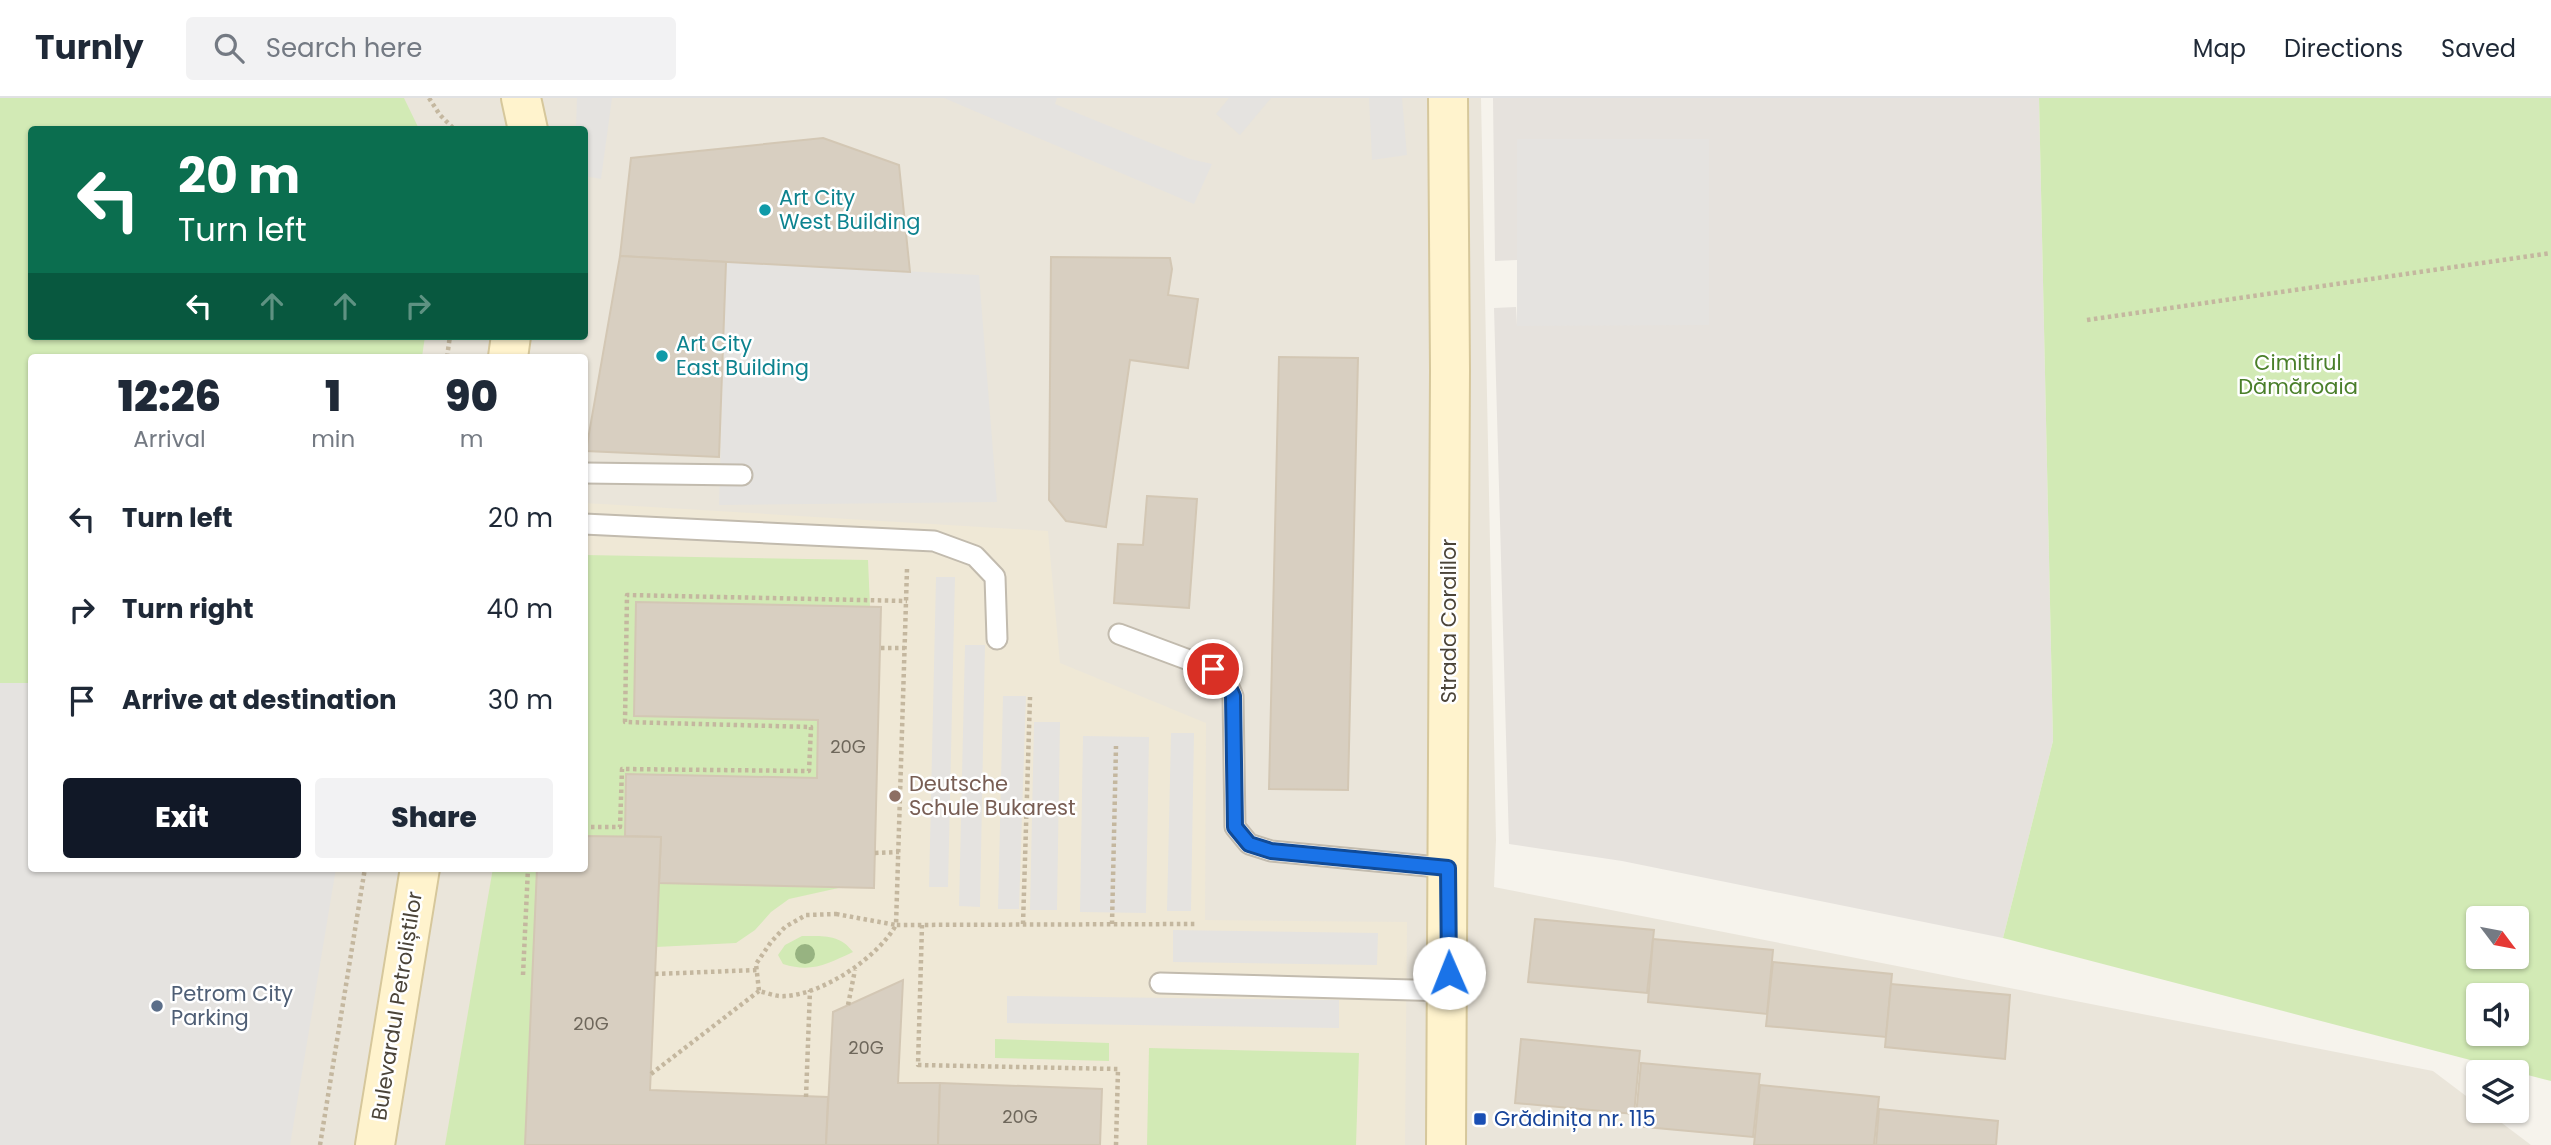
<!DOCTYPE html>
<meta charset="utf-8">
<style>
:root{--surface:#fff;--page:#f2f2f3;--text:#1f2937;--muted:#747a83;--line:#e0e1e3;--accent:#111827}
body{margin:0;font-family:Poppins,sans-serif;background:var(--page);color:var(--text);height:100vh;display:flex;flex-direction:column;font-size:26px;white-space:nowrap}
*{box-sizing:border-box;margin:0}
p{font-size:23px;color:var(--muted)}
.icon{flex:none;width:38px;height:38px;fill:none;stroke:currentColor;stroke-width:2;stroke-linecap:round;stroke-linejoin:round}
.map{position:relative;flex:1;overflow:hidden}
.sheet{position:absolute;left:28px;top:256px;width:560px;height:518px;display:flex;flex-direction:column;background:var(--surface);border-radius:7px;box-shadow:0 2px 5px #0004}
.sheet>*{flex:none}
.top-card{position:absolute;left:28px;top:28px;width:560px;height:214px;border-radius:7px;box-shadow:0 2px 5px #0004;background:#0b6e4f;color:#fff;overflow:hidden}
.needle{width:46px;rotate:122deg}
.tools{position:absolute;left:2466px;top:808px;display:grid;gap:14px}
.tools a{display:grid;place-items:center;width:63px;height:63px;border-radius:7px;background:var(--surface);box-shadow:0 2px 5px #0004;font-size:35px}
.pin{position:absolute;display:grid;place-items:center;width:60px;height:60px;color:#fff;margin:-30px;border:4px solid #fff;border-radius:50%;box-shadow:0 2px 7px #0007}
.me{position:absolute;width:77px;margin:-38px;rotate:359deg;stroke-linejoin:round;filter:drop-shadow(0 0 5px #0008)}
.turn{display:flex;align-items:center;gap:24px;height:147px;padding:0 35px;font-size:32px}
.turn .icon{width:91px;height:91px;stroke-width:2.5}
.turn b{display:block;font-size:49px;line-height:60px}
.lanes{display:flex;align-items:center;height:66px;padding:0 35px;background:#0003;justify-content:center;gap:35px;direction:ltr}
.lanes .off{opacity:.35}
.eta{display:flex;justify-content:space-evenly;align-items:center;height:119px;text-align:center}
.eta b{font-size:42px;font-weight:800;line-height:49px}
.action{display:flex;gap:14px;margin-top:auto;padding:14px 35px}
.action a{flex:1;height:80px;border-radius:7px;background:var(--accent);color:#fff;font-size:28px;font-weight:800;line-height:80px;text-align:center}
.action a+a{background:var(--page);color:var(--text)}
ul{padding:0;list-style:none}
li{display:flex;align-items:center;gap:21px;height:91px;padding:0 35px}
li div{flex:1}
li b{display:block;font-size:26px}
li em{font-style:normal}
header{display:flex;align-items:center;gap:42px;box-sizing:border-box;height:98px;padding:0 35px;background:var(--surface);border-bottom:2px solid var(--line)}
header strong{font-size:33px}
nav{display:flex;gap:38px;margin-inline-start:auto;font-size:24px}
.search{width:490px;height:63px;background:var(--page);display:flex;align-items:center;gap:18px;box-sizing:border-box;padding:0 24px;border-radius:7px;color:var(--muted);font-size:26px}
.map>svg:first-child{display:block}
.residential{fill:#eae5da;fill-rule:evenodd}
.industrial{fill:#e6e2dd}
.education{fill:#efe8d6}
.green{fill:#d2eab5;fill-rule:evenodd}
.parking{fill:#e5e3e0}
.building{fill:#d8cfc1;stroke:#d3c7b4;stroke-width:2}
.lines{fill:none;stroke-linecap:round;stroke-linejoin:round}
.lane-casing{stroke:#c2bbae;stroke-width:23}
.secondary-casing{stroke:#d6c79b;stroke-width:42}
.path{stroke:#c4b79f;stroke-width:4.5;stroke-dasharray:3.5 3.5;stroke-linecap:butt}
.lane{stroke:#fff;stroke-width:19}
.secondary{stroke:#fff3cd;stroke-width:38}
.tree{fill:#97b381}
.route-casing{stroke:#114b97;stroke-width:18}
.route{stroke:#1a73e8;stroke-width:12}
.culture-dot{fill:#0f9aa8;stroke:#fff;stroke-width:2.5}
.education-dot{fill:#8d6e63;stroke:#fff;stroke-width:2.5}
.service-dot{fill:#5c6f8a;stroke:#fff;stroke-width:2.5}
.transit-dot{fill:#1a4fb4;stroke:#fff;stroke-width:2.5}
.labels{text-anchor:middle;stroke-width:5;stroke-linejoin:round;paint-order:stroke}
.number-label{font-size:18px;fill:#6e675b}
.culture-label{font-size:21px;fill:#0d838f;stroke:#fff;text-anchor:start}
.park-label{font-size:21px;fill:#4a7f2a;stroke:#fff}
.street-label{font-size:21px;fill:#4b4439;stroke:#fff}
.education-label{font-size:21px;fill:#785e54;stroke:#fff;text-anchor:start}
.service-label{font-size:21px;fill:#4e5e75;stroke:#fff;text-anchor:start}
.transit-label{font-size:21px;fill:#164399;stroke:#fff;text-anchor:start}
</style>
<header>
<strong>Turnly</strong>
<div class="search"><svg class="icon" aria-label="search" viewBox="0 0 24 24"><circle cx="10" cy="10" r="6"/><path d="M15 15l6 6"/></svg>Search here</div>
<nav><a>Map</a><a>Directions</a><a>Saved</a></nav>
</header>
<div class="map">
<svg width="2551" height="1047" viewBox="0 0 2551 1047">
<rect width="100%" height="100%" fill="#f6f3ec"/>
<path class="residential" d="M0,0H1481L1496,742L1494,789L2433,973L2478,1007V1013H2486L2531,1047H0ZM32,32H584V238H32ZM32,259H584V770H32Z"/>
<path class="industrial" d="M1493,0H2039L2053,643L2003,840L1622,763L1509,746L1494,210L1516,209L1517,227L1709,41H1517V162L1495,163Z"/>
<path class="education" d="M585,405L1048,433L1060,565L1206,625L1205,822L1407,824L1405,1047H445L493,770H584Z"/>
<g class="green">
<path d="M0,0H404L419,31L32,32V238H425L422,259H32L31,585H0Z"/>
<path d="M2039,0H2551V983L2003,840L2053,643ZM2478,821H2516V859H2478ZM2478,898H2516V936H2478Z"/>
<path d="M585,457L868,462L870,509L636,504L634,618L818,622L817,680L626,676L625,738H585Z"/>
<path d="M493,770H537L525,1047H445Z"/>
<path d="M659,785L843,789L789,801L771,814L755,832L736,845L656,849Z"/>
<path d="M802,838C823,838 840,836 853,854C827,866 812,875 783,866L778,857L785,847Z"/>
<path d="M995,941L1109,945V963L995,960Z"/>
<path d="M1149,950L1359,955L1356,1047H1147Z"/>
</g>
<g class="parking">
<path d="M577,0H612L601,81L585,78L584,32L576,31Z"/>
<path d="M944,0H1057L1055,6L1190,61L1212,66L1194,106Z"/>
<path d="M1229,0H1271L1240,37L1216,16Z"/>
<path d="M1369,0H1402L1407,57L1372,62Z"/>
<path d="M1517,41H1709V227L1517,228Z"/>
<path d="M726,164L979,177L997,404L719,407Z"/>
<path d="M936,479H955L948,789H929Z"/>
<path d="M965,547H985L980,809L959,808Z"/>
<path d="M0,585H31L32,770H336L290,1047H0Z"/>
<path d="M1003,598H1026L1019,811H998Z"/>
<path d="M1034,624H1060L1057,812H1030Z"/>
<path d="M1171,635H1194L1191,813H1167Z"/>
<path d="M1083,638L1149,639L1146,815L1080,814Z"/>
<path d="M1173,832L1378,835L1377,867L1173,864Z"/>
<path d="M1007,898L1339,902V930L1007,925Z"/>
</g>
<g class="building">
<path d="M823,40L899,67L910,174L620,158L631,60Z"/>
<path d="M620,158L726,164L719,359L586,353Z"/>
<path d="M1051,159L1170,160L1172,171L1168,197L1198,201L1188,270L1130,262L1106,429L1066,423L1049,402Z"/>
<path d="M1279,259L1358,260L1348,692L1269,691Z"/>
<path d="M1147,398L1197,401L1189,510L1114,505L1118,446L1143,447Z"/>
<path d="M636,504L881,509L874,790L659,785L661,739L625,738L626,676L817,680L818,622L634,618Z"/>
<path d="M584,738L661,739L650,992L828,999L826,1047H525L537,770H584Z"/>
<path d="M1535,821L1654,832L1647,895L1528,884Z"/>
<path d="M1653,841L1773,852L1767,916L1648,904Z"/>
<path d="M1773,864L1892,876L1886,939L1766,928Z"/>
<path d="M903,882L898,985H940L938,1047H826L833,914Z"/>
<path d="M1891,886L2010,897L2005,961L1885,949Z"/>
<path d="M1521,941L1640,953L1634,1016L1515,1005Z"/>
<path d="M1641,965L1760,976L1753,1039L1635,1028Z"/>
<path d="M940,985L1102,991L1100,1047H938Z"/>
<path d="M1760,987L1879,999L1874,1047H1754Z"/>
<path d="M1879,1011L1998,1023L1996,1047H1876Z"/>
</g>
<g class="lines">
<g class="lane-casing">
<g id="lane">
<path d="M584,375L742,377"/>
<path d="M584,426L934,443L975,458L995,479L997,541"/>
<path d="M1119,536L1213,571L1226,582L1233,598L1235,729L1249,746L1271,753L1448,770"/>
<path d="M1160,885L1448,893"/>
</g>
</g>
<g class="secondary-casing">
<g id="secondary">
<path d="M521,0L528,32"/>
<path d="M508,259L511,238"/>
<path d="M375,1047L420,770"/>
<path d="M1446,1047L1450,272L1448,0"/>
</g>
</g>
<g class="path">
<path d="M429,0L440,17L455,32"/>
<path d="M2087,222L2551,155"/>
<path d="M447,259L450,238"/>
<path d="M907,471L896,827L1197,826"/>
<path d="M881,550H905"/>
<path d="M584,729H620L622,671L809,673L811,629L625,624L627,497L907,503"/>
<path d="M875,755L899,754"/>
<path d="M836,816L896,827C878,859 824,896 785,898C777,899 767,895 759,893L756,866L771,844L785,829L806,817Z"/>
<path d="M1023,826L1030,599"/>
<path d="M1112,826L1116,648"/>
<path d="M922,827L918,967L1118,971L1116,1047"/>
<path d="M655,876L757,872"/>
<path d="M523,877L528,770"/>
<path d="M848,907L855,872"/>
<path d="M651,976L759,893"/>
<path d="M806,999L810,892"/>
<path d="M320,1047L365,770"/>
</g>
<use href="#lane" class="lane"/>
<use href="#secondary" class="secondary"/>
</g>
<circle class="tree" cx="805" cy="856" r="10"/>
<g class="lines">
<g class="route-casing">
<path id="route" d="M1213,571L1226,582L1233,598L1235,729L1249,746L1271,753L1448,770L1449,875"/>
</g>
<use href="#route" class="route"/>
</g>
<g class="culture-dot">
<circle cx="765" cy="112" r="7"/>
<circle cx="662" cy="258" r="7"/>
</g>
<circle class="education-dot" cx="895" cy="698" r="7"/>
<circle class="service-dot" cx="157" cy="908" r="7"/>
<rect class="transit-dot" x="1473" y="1014" width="14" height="14" rx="3.5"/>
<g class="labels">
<g class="number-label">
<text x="848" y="655">20G</text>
<text x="591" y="932">20G</text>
<text x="866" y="956">20G</text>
<text x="1020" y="1025">20G</text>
</g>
<g class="culture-label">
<text x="779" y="107">Art City<tspan x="779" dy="24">West Building</tspan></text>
<text x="676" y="253">Art City<tspan x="676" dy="24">East Building</tspan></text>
</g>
<g class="park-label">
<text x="2298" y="272">Cimitirul<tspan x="2298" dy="24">Dămăroaia</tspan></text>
</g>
<g class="street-label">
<text transform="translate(1449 523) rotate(-90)" y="7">Strada Coralilor</text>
<text transform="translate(397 908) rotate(-81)" y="7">Bulevardul Petroliștilor</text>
</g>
<g class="education-label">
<text x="909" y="693">Deutsche<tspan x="909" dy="24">Schule Bukarest</tspan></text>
</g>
<g class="service-label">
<text x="171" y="903">Petrom City<tspan x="171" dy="24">Parking</tspan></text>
</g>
<g class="transit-label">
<text x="1494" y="1028">Grădinița nr. 115</text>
</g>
</g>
</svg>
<div class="tools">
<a><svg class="needle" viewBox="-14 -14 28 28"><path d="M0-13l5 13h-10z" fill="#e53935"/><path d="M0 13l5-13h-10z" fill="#747a83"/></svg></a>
<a><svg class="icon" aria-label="sound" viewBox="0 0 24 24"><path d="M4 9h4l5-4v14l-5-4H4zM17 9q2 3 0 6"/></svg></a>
<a><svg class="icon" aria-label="layers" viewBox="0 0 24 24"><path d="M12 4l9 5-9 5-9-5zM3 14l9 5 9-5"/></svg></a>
</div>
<div class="pin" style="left:1213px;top:571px;background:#d93025"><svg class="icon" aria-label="arrive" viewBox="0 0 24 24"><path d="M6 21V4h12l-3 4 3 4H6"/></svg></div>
<svg class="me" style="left:1449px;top:875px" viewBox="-20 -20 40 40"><circle r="19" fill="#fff"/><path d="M0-13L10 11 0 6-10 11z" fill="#1a73e8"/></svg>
<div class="top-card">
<div class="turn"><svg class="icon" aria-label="left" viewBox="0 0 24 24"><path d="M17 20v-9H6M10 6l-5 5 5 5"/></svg><div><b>20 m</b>Turn left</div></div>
<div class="lanes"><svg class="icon" aria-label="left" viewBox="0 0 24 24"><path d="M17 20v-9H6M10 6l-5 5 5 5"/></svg><svg class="icon off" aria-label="ahead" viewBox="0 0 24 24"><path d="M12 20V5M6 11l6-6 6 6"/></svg><svg class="icon off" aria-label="ahead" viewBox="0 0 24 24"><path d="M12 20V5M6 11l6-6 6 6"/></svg><svg class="icon off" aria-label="right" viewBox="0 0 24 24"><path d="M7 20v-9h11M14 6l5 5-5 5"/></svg></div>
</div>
<section class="sheet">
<div class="eta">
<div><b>12:26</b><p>Arrival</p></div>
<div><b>1</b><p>min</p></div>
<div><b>90</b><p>m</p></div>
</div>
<ul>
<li><svg class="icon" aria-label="left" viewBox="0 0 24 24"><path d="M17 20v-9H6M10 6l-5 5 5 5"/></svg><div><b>Turn left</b></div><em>20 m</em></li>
<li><svg class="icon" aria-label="right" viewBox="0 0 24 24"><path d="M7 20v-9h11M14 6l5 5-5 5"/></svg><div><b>Turn right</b></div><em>40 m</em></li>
<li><svg class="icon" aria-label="arrive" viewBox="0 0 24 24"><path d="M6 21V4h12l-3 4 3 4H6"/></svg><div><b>Arrive at destination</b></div><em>30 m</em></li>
</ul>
<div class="action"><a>Exit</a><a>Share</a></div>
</section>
</div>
